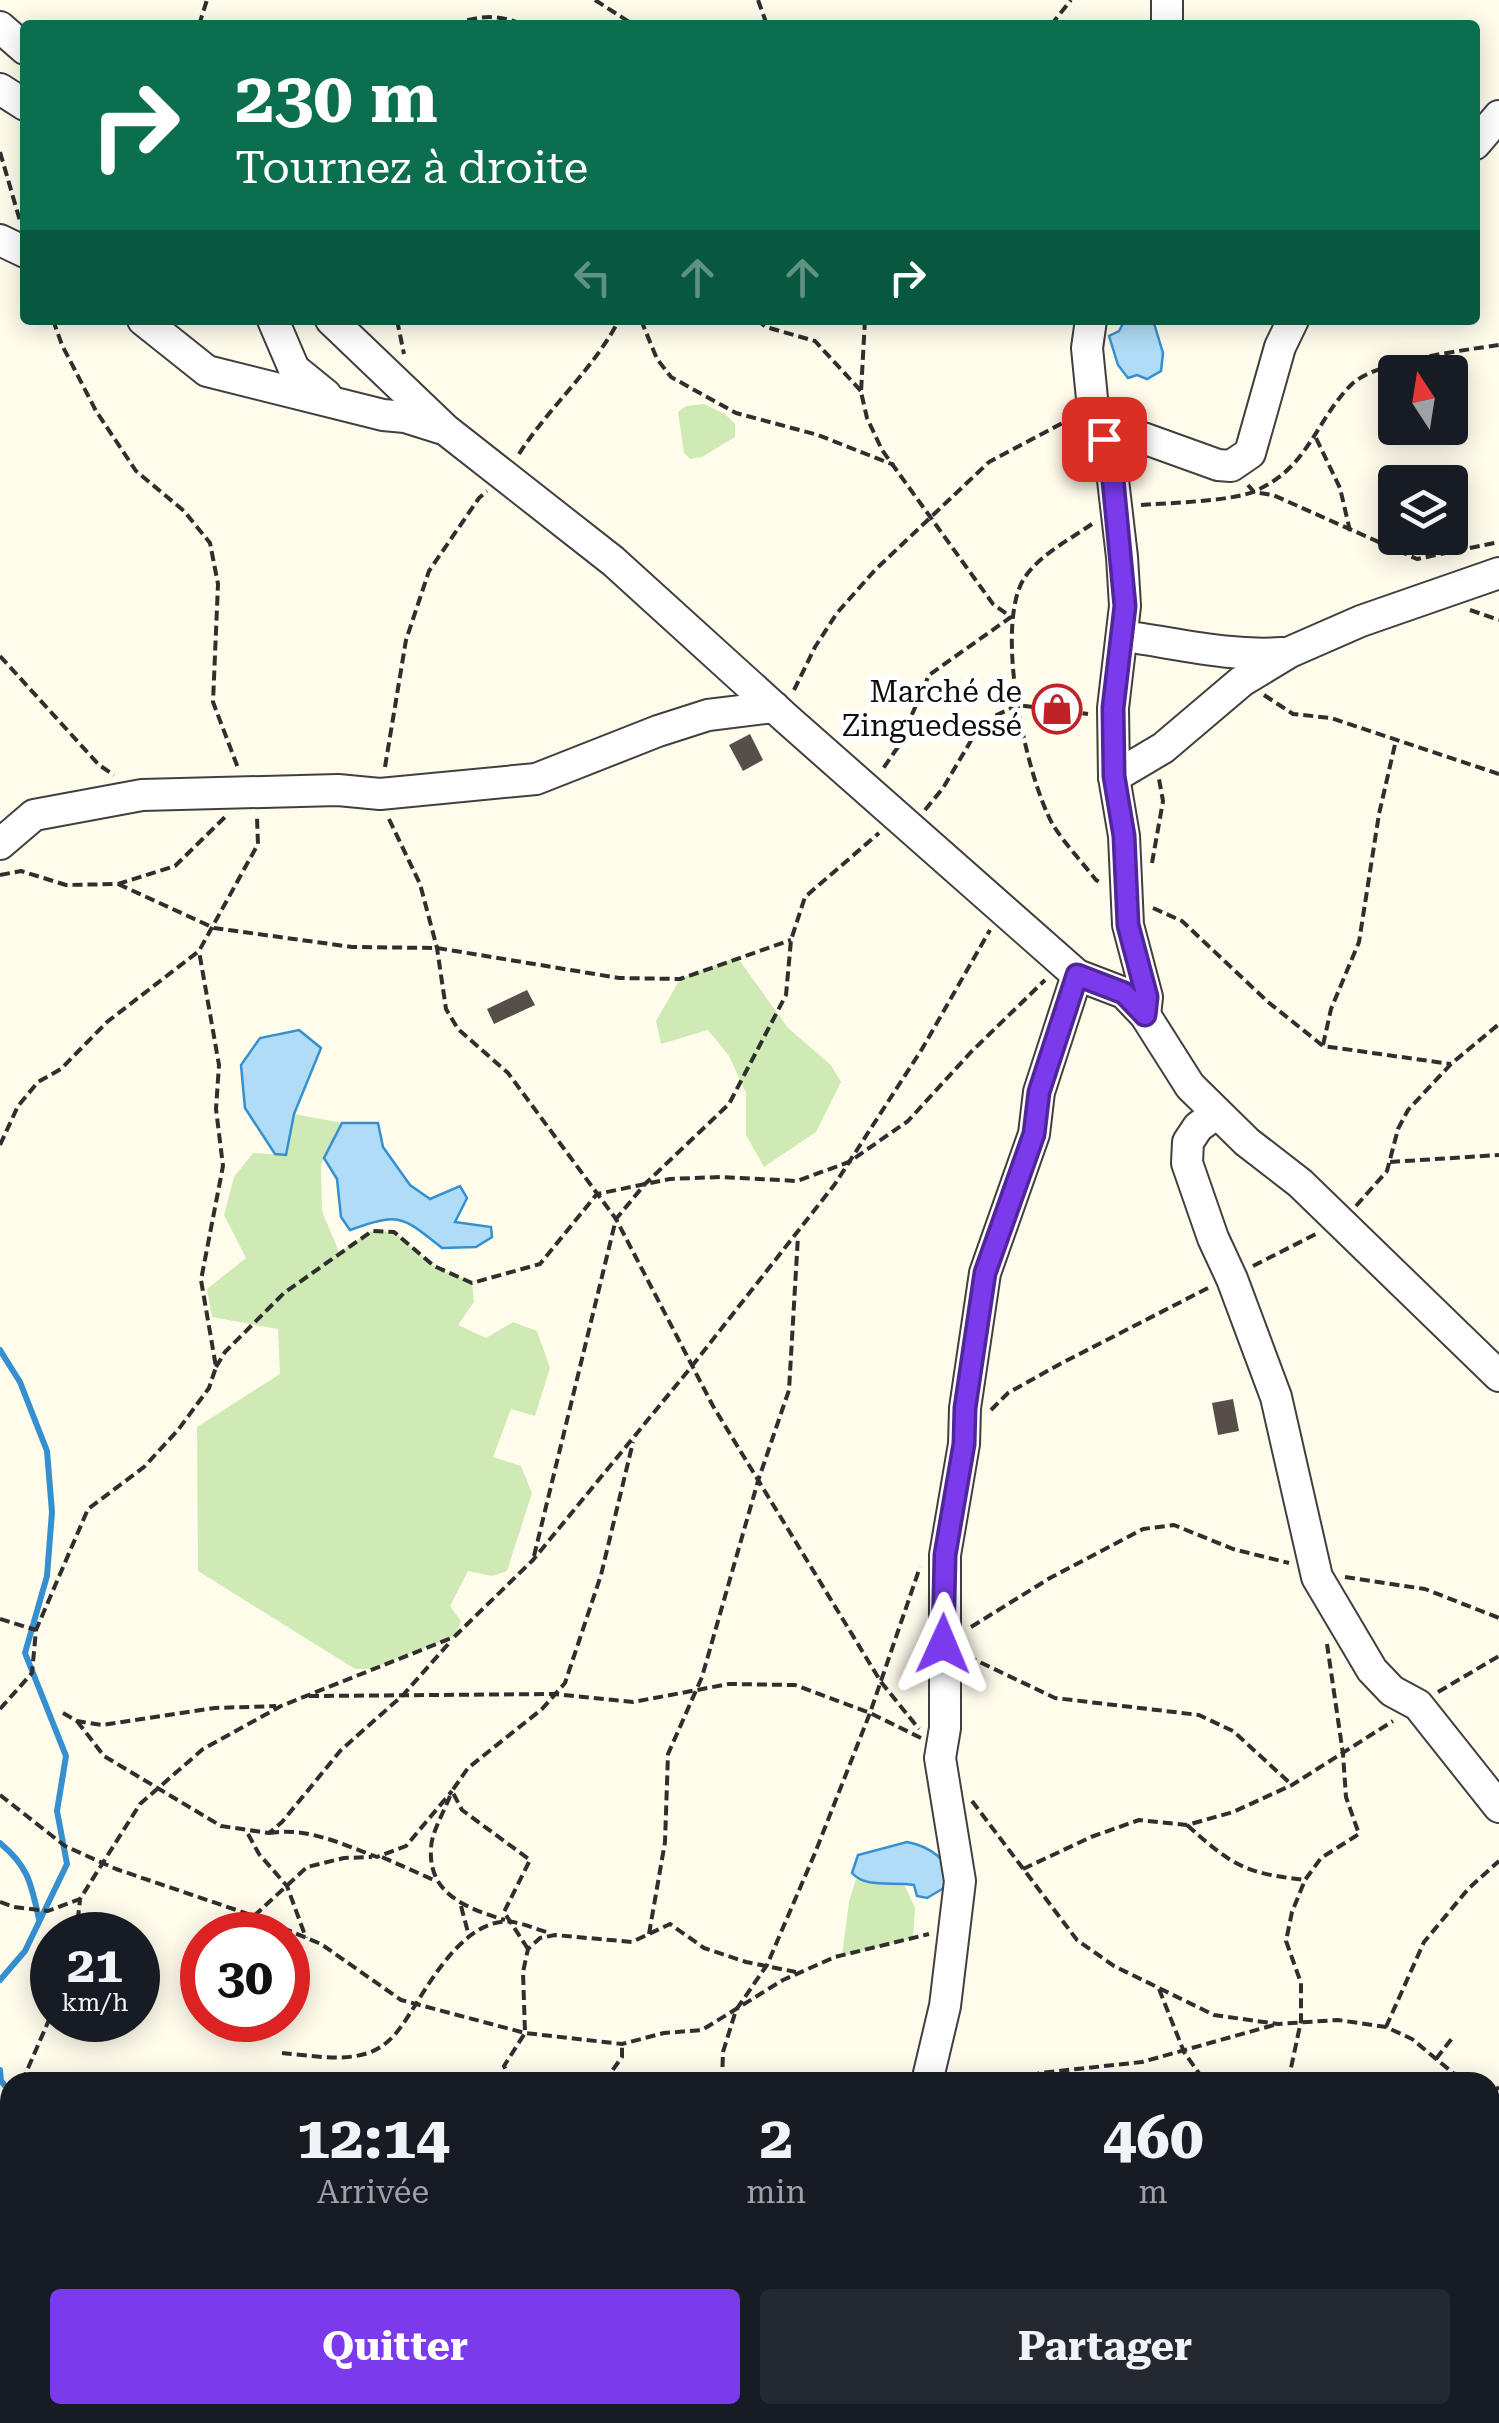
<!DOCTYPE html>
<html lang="fr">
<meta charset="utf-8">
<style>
:root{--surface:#171b24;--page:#242831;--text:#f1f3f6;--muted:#9ea1a6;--accent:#7c3aed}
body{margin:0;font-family:"Roboto Serif",serif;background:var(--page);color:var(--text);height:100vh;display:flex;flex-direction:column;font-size:38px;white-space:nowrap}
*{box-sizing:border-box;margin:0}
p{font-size:32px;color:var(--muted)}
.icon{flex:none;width:55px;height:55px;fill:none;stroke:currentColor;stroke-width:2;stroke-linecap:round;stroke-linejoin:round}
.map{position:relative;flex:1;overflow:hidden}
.drawer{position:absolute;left:0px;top:2072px;width:1500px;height:352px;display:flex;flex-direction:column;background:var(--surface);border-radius:30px 30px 0 0;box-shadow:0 5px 25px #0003}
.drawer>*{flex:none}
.hud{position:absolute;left:20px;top:20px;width:1460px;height:305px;border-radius:10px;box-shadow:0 5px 25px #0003;background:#0b6e4f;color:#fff;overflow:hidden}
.needle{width:65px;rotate:348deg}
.tools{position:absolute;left:1378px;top:355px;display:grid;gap:20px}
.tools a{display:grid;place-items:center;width:90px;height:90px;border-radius:10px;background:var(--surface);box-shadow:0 5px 25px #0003;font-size:50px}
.speed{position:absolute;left:30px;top:1912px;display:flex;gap:20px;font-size:50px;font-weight:700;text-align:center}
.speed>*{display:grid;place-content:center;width:130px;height:130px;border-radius:50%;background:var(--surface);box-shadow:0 5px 25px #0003;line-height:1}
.speed small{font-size:25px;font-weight:400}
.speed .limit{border:15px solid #d22;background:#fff;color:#111}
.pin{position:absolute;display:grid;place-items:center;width:85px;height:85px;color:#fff;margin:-42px;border-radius:20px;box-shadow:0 5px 15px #0006}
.me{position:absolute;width:110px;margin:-55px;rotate:1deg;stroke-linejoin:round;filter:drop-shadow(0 0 8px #0008)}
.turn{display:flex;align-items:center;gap:35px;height:210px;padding:0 50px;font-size:45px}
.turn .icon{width:130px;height:130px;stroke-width:2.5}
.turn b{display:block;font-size:70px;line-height:85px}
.lanes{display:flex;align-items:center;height:95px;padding:0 50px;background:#0003;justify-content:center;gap:50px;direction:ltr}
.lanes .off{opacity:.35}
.eta{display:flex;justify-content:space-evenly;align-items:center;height:170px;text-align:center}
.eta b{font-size:60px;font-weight:700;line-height:70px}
.cta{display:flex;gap:20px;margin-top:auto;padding:20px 50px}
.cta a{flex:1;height:115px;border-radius:10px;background:var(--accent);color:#fff;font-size:40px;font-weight:700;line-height:115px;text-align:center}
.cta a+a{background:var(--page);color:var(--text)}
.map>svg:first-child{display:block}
.green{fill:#d0eab6}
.forest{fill:#b3db95}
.water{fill:#b0dcf7;stroke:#3690cf;stroke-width:2.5}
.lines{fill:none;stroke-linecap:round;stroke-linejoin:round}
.stream{stroke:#3690cf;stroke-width:6}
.building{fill:#554e49}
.minor-casing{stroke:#404040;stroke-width:34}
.path{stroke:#2f2f2f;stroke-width:4;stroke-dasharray:10 5;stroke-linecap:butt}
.minor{stroke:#fff;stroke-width:30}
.route-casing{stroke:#51269a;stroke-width:25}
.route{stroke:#7c3aed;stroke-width:18}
.labels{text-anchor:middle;stroke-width:10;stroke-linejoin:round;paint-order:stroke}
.poi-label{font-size:30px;fill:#0d0d0d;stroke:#fff;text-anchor:end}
</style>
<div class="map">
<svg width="1499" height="2423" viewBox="0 0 1499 2423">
<rect width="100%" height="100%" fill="#fffcec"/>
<g class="green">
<path d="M704,404L725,414L735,424V437L702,457L690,459L684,453L678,412L686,406Z"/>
<path d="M737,957L788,1028L831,1065L841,1082L816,1132L764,1167L746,1135V1093L729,1056L708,1030L661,1044L656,1021L680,979Z"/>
<path d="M294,1114L342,1123L321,1165L322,1211L339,1252L372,1231L394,1232L434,1266L472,1283L474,1302L458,1325L486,1338L513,1322L537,1331L550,1368L535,1416L511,1409L493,1457L521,1466L532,1493L507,1571L492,1576L468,1571L450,1606L461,1621L454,1637L371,1669H355L198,1571L197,1427L280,1374L278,1329L212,1317L207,1289L246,1258L224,1215L234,1177L253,1153L286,1155Z"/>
<path d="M856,1879L869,1883L904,1884L915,1908L913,1938L842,1956L849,1902Z"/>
<path d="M265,2415H385L381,2423H272Z"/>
</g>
<path class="forest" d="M398,2415H509L511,2423H399Z"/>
<g class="water">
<path d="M1125,320H1153L1163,353L1161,371L1147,379L1137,375L1128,378L1118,365L1109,336L1119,331Z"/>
<path d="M299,1030L321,1048L294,1114L286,1155L275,1154L245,1108L241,1065L260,1038Z"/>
<path d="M342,1123H378L383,1147L410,1185L430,1199L460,1186L467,1198L455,1222L491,1227L492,1237L476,1247L442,1248C402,1216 400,1212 350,1230L341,1217L337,1179L324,1158Z"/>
<path d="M907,1842C929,1846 949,1860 954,1882L927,1898L917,1896L914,1885C893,1881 866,1889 852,1873L858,1855Z"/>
</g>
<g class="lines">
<g class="stream">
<path d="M0,1350L20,1382L47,1451L52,1512L47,1576L25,1653L66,1756L57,1811L67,1864L25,1951L0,1980"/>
<path d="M0,1843C29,1867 31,1884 39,1919"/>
<path d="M0,2070L1,2081L10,2092"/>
<path d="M93,2415L94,2423"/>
</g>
</g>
<g class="building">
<path d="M750,734L763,760L743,771L729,745Z"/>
<path d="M527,990L535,1005L494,1024L487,1009Z"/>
<path d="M1233,1399L1239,1431L1218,1435L1212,1403Z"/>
</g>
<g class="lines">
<g class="minor-casing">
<g id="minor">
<path d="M1167,25V0"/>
<path d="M0,27L25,49"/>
<path d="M0,89L25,105"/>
<path d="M1475,144L1499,116"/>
<path d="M0,240L25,252"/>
<path d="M143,320L207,371L383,415L405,417L440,428"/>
<path d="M273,320L294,369L326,395"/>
<path d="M331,320L446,430L613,561L787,719L1077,975L1124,993L1145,1015L1190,1086L1247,1142L1300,1183L1499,1376"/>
<path d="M1091,320L1087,348L1094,419L1104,439L1113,480L1122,557L1125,606L1113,708L1114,777L1124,836L1128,925L1147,997L1145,1015"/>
<path d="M1104,439L1143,438L1218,465L1231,466L1250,453L1280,347L1293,320"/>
<path d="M1123,636C1176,643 1229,657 1282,653"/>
<path d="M1114,777L1163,748L1242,681L1290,652L1361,621L1499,573"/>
<path d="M0,844L34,815L142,795L338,790L380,794L536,779L658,731L708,715L774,707"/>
<path d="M1217,1113L1198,1127L1188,1142L1187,1163L1213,1238L1232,1279L1276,1397L1317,1577L1372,1670L1392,1691L1418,1705L1499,1807"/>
<path d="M927,2082L945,2006L960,1881L940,1758L945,1728V1555L964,1444L965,1408L985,1273L1034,1134L1039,1092L1077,975"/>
<path d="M876,2423L879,2415"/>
</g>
</g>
<g class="path">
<path d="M595,0L634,25"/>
<path d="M758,0L767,25"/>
<path d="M199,25L207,0"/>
<path d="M453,25C478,15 499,14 524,25"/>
<path d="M1051,25L1071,0"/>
<path d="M0,152L20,221"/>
<path d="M53,320L62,345L96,411L136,471L184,511L210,543L218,584L213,702L238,768"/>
<path d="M397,320L404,354"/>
<path d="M641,320L657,359L671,377L736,413L818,435L894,465"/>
<path d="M757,320L766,327L815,341L861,391"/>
<path d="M865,320L861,392L867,418L882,450L993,604L1011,617L929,675L898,747L882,770"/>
<path d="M1316,438L1340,488L1350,531"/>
<path d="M519,454C549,407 593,370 619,320"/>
<path d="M1248,485L1254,492L1273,495L1417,559L1499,542"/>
<path d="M1141,505C1167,503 1235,501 1255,491C1309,468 1316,419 1352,384C1376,361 1465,350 1499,345"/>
<path d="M1092,524C1069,540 1041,554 1025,577C993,624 1026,777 1053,825C1065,844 1082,862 1096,880L1103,884"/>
<path d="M1470,610L1499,620"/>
<path d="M0,656L99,765L114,775"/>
<path d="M794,690L815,647L837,613L875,570L989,462L1070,419"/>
<path d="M1264,695L1293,714L1331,718L1499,774"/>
<path d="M385,767L406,640L429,571L479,498L487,491"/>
<path d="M925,810L943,788L982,722L1018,705L1088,714"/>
<path d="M389,819L420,884L437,948L446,1009L458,1029L508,1073L616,1219L713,1406L881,1682L919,1729"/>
<path d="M1152,863L1163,801L1159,779"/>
<path d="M0,875L21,871L66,885L118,884L175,866L225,817"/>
<path d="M118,884L214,928L352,947L437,948L619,978L680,979L791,940"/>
<path d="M1153,908L1182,921L1268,1002L1323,1046L1451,1064"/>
<path d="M1323,1045L1331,1009L1359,942L1379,814L1396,740"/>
<path d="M0,1145L18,1106L38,1082L61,1069L107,1022L199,951L258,844L257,818"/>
<path d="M1390,1162L1499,1155"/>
<path d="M1356,1206L1387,1171L1398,1129L1408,1110L1451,1064L1499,1024"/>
<path d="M1253,1266L1316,1234"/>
<path d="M216,1367L225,1352L284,1293L372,1231L394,1232L434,1266L472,1283L540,1264L597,1194L670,1179L720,1177L797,1181L849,1162L908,1121L971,1052L1045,980"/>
<path d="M991,1410L1008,1393L1060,1364L1208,1288"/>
<path d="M534,1556L616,1219L645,1184L729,1104L786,995L791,940L805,897L879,833"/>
<path d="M1345,1577L1425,1589L1499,1618"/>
<path d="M0,1619L36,1630"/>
<path d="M971,1627L1050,1578L1143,1529L1174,1525L1233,1549L1289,1563"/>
<path d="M967,1656L1055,1698L1199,1715L1233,1731L1292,1785"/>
<path d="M1438,1692L1499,1656"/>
<path d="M309,1696L555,1694L633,1702L729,1684L795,1685L870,1713L921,1738"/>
<path d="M0,1709L32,1673L36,1630L88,1509L144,1467L178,1430L209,1388L216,1367L201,1280L223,1166L216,1109L219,1065L199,951"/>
<path d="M63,1713L77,1721L102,1725L215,1708L276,1706"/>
<path d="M77,1721L104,1756L221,1826L269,1833L282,1822L341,1750L403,1695L451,1641"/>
<path d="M0,1795L65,1846L116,1869L254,1916L321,1944L401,2000L525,2033L622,2044L664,2033L702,2030L783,1980L835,1957L929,1934"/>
<path d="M450,1796C444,1812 431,1833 431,1849C428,1895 469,1909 505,1920"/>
<path d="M972,1801L1077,1940L1114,1966L1214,2015L1278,2024L1338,2020L1386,2027L1412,2039L1464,2082"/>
<path d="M1187,1825C1232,1865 1243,1873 1305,1880"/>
<path d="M269,1833C308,1827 342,1844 377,1857L406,1846L452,1791"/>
<path d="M248,1834L259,1854L287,1886L306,1938"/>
<path d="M382,1857L436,1881"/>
<path d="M1023,1869L1091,1837L1139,1820L1187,1825L1233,1812L1292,1785L1393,1721"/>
<path d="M0,1902L14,1907L48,1911L80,1899L140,1804L203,1749L281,1706L454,1637L533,1560L692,1366L835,1184L922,1049L990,930"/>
<path d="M461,1906L469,1936"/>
<path d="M254,1916L307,1867L344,1858L372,1857"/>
<path d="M649,1934L665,1842L668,1754L702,1677L758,1481L789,1390L798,1236"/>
<path d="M76,1935L80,1900"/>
<path d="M528,1949L504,1912L530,1860L462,1810L452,1791L468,1768L542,1709L565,1683L601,1575L633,1442"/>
<path d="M1159,1989L1184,2052L1205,2082"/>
<path d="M1386,2027L1424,1942L1469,1888L1499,1861"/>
<path d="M282,2053C308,2055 342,2062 368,2053C392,2045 403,2024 416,2004C435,1973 470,1916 513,1922C525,1924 538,1930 550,1933"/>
<path d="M1436,2059L1453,2037"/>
<path d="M22,2082L52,2013"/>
<path d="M512,2082L504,2066L525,2033L523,1972L528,1949L540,1938L555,1935L632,1942L670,1924L704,1948L746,1962L796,1972"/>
<path d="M604,2082L622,2057V2044"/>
<path d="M722,2082L723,2052L736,2010L767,1965L815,1853L870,1713L920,1567"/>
<path d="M1016,2082L1040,2073L1142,2062L1274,2025"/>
<path d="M1288,2082L1301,2021V1983L1286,1941L1292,1912L1305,1880L1321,1858L1359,1834L1346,1797L1343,1754L1327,1644"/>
<path d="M1492,2093L1499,2087"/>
<path d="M0,2139L10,2113"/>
<path d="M1490,2192L1499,2224"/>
<path d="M1490,2352L1499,2346"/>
<path d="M1490,2403H1499"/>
<path d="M909,2415L922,2423"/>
<path d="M1355,2415L1362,2423"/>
<path d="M381,2423L385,2415"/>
<path d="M513,2423L515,2415"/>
<path d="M1390,2423L1397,2415"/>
</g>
<use href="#minor" class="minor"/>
</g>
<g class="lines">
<g class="route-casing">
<path id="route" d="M943,1644L945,1555L964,1444L965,1408L985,1273L1034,1134L1039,1092L1077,975L1124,993L1145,1015L1147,997L1128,925L1124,836L1114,776L1113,708L1125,606L1113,480L1104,439"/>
</g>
<use href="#route" class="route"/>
</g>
<defs>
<g id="shop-ring" transform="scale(2.5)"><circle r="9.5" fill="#fff" stroke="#bf2328" stroke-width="1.5"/><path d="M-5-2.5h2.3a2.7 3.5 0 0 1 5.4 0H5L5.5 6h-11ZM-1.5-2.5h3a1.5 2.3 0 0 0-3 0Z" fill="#bf2328"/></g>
</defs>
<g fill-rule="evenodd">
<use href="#shop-ring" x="1057" y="709"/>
</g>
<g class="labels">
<g class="poi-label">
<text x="1022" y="702">Marché de<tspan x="1022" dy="34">Zinguedessé</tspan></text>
</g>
</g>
</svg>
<div class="tools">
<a><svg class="needle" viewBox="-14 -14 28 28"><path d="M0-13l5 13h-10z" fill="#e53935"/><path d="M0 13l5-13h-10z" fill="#9ea1a6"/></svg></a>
<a><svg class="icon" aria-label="layers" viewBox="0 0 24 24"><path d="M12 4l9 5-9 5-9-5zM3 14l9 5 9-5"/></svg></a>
</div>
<div class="speed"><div>21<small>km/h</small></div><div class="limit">30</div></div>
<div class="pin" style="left:1104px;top:439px;background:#d93025"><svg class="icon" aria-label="arrive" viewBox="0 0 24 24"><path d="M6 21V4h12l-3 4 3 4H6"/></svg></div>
<svg class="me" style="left:943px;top:1644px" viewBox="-20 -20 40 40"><path d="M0-17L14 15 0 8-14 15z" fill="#7c3aed" stroke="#fff" stroke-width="4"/></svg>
<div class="hud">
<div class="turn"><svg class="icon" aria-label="right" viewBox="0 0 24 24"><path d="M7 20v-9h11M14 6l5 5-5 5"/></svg><div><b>230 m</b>Tournez à droite</div></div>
<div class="lanes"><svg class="icon off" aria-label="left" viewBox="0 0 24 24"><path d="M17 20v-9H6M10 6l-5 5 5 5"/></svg><svg class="icon off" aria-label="ahead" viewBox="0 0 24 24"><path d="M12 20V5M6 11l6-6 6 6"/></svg><svg class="icon off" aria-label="ahead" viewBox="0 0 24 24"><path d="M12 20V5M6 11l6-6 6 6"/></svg><svg class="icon" aria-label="right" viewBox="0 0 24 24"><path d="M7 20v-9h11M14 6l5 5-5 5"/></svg></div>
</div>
<section class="drawer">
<div class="eta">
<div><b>12:14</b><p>Arrivée</p></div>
<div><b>2</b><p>min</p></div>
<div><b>460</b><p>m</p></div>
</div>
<div class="cta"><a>Quitter</a><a>Partager</a></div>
</section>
</div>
